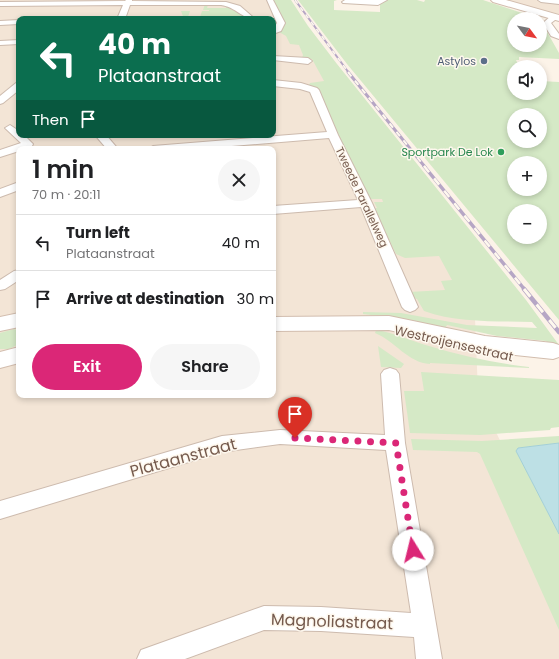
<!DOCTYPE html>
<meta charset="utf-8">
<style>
:root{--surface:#fff;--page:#f6f6f6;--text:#202124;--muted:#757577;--line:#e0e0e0;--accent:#db2777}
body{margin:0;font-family:Poppins,sans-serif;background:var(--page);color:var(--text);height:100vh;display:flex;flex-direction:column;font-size:15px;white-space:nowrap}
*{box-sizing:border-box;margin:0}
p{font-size:13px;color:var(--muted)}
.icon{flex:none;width:22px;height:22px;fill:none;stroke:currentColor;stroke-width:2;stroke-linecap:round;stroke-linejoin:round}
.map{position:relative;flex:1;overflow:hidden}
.panel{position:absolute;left:16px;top:146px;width:260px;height:252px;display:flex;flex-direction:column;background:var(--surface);border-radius:8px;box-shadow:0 2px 6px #0003}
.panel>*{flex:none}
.hud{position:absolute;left:16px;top:16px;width:260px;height:122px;border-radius:8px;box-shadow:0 2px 6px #0003;background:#0b6e4f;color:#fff;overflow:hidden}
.needle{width:26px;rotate:122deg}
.buttons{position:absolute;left:507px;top:12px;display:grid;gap:8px}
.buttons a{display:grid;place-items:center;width:40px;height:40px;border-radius:50%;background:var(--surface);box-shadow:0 2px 6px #0003;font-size:20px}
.pin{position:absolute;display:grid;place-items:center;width:34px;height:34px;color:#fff;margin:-41px -17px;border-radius:50% 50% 50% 0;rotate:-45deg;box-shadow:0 0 4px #0007}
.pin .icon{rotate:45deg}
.me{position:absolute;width:44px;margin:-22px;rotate:351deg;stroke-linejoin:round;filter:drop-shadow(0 0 3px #0008)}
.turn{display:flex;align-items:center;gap:14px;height:84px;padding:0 16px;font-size:18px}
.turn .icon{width:52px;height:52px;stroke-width:2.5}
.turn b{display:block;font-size:28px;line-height:34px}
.then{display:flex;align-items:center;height:38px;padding:0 16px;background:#0003;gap:8px;font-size:15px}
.round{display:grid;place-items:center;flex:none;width:42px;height:42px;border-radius:21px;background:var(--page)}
.summary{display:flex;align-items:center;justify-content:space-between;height:68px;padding:0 16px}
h1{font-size:24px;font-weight:600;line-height:30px}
.button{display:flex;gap:8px;margin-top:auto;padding:8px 16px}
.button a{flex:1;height:46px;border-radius:24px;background:var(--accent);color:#fff;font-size:16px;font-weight:600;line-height:46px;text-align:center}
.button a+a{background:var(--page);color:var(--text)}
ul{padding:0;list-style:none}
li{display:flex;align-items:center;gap:12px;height:56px;padding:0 16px;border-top:1px solid var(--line)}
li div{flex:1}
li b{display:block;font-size:15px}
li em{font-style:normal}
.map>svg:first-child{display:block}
.residential{fill:#f3e5d6;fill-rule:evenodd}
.green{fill:#d5e9c6;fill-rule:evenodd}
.water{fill:#bde0e5;stroke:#a3cfd6}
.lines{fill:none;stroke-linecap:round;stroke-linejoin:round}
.street-casing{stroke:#cdbbae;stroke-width:2}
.secondary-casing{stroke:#d2bdae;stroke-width:2}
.street{fill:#fff;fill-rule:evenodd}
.secondary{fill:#fff;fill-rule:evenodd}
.rail-far3-casing{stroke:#b6a6c5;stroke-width:2}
.rail-far2-casing{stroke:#b6a6c5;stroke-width:3}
.rail-far1-casing{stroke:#b6a6c5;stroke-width:3.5}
.rail-casing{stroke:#b6a6c5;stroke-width:4.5}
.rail-far3{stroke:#fef8ee;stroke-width:1.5;stroke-dasharray:4.5;stroke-linecap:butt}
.rail-far2{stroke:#fef8ee;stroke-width:2;stroke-dasharray:5.5;stroke-linecap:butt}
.rail-far1{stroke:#fef8ee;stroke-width:2.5;stroke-dasharray:8;stroke-linecap:butt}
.rail{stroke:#fef8ee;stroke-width:3;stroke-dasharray:10;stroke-linecap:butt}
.route{stroke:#db2777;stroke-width:7;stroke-dasharray:0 12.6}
.service-dot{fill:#5c6f8a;stroke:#fef8ee;stroke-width:1.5}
.leisure-dot{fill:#2e9e5b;stroke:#fef8ee;stroke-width:1.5}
.labels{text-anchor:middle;stroke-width:3;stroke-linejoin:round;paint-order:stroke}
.far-service-label{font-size:11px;fill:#4e5e75;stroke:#fef8ee;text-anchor:end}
.far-leisure-label{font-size:11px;fill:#27864d;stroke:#fef8ee;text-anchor:end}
.far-street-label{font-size:11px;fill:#755a4d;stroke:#fef8ee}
.street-label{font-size:13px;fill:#755a4d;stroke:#fef8ee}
.near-street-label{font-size:16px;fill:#755a4d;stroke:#fef8ee}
</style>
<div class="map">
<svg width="559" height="659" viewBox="0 0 559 659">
<rect width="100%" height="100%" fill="#fcf3e8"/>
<g class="residential">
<path d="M0,0H286L474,293L478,393L559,568V659H0ZM19,19H273V135H19ZM19,149H273V395H19Z"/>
<path d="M508,0H559V14L533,8Z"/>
</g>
<g class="green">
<path d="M272,0H291L308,26L337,64L526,300L559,345V358L546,341L497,336L447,325L444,330L396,318L363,314V312L401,313L467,325L537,328L532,322C497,321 457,323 424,311L417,299L413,298L409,292L445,290L441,281L452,280L439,256L405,258L396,254L373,208H377L374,202H383L382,199H369L317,89L309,85L310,83L324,81L312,59L302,58L303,55L299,45L290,44L286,36L279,32L282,25Z"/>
<path d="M298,0H337L334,1V10L380,12V3L386,0H417L424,2L425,0H483L543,20L542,23L559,53V59L519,57V60H516L519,67H514V93H540V81L559,82V320L347,64ZM514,19H540V45H514ZM514,115H540V141H514ZM514,163H540V189H514ZM514,211H540V237H514Z"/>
<path d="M205,4H215L208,5L207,8H226L227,5L221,4L233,7H229L231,10H236L246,19H209V17H204L203,19H184L181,11H190L188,17H200L202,11H209V10H203Z"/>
<path d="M14,329L19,331V344L9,349H0V333Z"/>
<path d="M376,330C395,333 411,341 429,346C462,356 495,363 529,367V368L430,363V364C408,363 395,341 375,333Z"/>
<path d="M378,346L404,364L401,368L381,367Z"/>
<path d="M421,372L559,380V427L551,428L550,430L480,435L410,433L404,391H424Z"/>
<path d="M559,436V443L518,448L516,451L559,534V630L480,454L477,452L413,450L411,439L482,441Z"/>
</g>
<path class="water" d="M559,443V534L516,451L518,448Z"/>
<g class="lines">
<g class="street-casing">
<g id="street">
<path d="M126,0H132V1L226,2L240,6L255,19C242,19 236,7 221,5H130L125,19H117L123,5L0,6V2L125,1Z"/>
<path d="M267,0H273L285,23L281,31L273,34V29L277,23Z"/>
<path d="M345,0H387L378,5L343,3L342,2Z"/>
<path d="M538,0H559V4L541,2Z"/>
<path d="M552,15H555L559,17L551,23L559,34V39L551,36L543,23Z"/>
<path d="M19,20V24L0,25V21Z"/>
<path d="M19,40V44L0,45V41Z"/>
<path d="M273,56L308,58L312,61L308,64L273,60Z"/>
<path d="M273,80L301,83L317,88L319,90L338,135L372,203L418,307L415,310L410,312L405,310L402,307L361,207L273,214V206L358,200L329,138L195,149H148L153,146L327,132L310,92L300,89L273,86Z"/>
<path d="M19,82V90L3,103L0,104V96L16,83Z"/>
<path d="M10,125L19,131V135H24L33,144L32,146L19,149V151L0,157V150L21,143L5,128Z"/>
<path d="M95,135H106L118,149H107Z"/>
<path d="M19,182V190L0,197V189Z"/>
<path d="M19,270V280L5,289L0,290V280L14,271Z"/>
<path d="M390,368L396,370L399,374L405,443L442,659H416L414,637L321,631L264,630L185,659H137L141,650L264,606L321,607L411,613L386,450L280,444L222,452L0,519V501L222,436L280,430L385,435L381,374L384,370Z"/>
</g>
</g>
<g class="secondary-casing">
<g id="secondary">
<path d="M491,0H506L559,15V21L493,2Z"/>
<path d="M19,313V327L0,331V317Z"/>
<path d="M389,316L485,336L553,343L559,345V357L553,359L485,352L389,330L273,331V317Z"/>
<path d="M19,347V363L0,368V352Z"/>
</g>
</g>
<use href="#street" class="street"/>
<use href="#secondary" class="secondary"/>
<g class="rail-far3-casing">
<path id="rail-far3" d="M295,0L349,73"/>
</g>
<g class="rail-far2-casing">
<path id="rail-far2" d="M348,72L425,167"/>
</g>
<g class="rail-far1-casing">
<path id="rail-far1" d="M424,166L525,290"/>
</g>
<g class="rail-casing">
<path id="rail" d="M524,289L559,332"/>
</g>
<use href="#rail-far3" class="rail-far3"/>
<use href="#rail-far2" class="rail-far2"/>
<use href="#rail-far1" class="rail-far1"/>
<use href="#rail" class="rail"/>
</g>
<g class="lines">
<path class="route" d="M295,438L396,443L413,550"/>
</g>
<circle class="service-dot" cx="484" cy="61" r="4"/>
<circle class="leisure-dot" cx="501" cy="152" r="4"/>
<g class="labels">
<g class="far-service-label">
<text x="476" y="65">Astylos</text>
</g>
<g class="far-leisure-label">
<text x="493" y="156">Sportpark De Lok</text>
</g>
<g class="far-street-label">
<text transform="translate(362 197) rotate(65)" y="4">Tweede Parallelweg</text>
</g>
<g class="street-label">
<text transform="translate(454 343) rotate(13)" y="5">Westroijensestraat</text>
</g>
<g class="near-street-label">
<text transform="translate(183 457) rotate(-15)" y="6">Plataanstraat</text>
<text transform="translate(332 621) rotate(2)" y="6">Magnoliastraat</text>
</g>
</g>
</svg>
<div class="buttons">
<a><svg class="needle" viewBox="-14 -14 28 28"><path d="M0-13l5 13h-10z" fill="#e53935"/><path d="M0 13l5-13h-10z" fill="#757577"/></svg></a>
<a><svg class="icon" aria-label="sound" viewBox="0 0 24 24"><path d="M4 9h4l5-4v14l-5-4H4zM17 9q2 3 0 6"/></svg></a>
<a><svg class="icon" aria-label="search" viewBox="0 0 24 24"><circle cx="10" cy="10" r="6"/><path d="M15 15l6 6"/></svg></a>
<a>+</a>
<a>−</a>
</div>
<div class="pin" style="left:295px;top:438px;background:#d93025"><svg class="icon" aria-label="arrive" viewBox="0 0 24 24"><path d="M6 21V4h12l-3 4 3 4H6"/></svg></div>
<svg class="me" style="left:413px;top:550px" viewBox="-20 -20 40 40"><circle r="19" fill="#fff"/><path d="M0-13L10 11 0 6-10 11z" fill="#db2777"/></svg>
<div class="hud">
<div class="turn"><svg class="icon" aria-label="left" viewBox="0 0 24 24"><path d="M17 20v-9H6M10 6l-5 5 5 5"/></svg><div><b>40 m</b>Plataanstraat</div></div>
<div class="then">Then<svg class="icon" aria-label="arrive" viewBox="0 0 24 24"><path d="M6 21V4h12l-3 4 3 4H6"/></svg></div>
</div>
<section class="panel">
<div class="summary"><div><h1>1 min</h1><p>70 m · 20:11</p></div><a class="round"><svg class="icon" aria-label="close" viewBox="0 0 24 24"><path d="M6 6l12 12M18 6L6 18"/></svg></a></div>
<ul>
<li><svg class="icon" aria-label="left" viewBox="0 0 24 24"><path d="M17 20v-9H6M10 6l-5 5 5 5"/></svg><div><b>Turn left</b><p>Plataanstraat</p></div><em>40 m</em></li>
<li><svg class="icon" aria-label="arrive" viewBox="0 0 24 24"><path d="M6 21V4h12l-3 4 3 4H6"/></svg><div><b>Arrive at destination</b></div><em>30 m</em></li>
</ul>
<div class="button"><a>Exit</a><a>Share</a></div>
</section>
</div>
